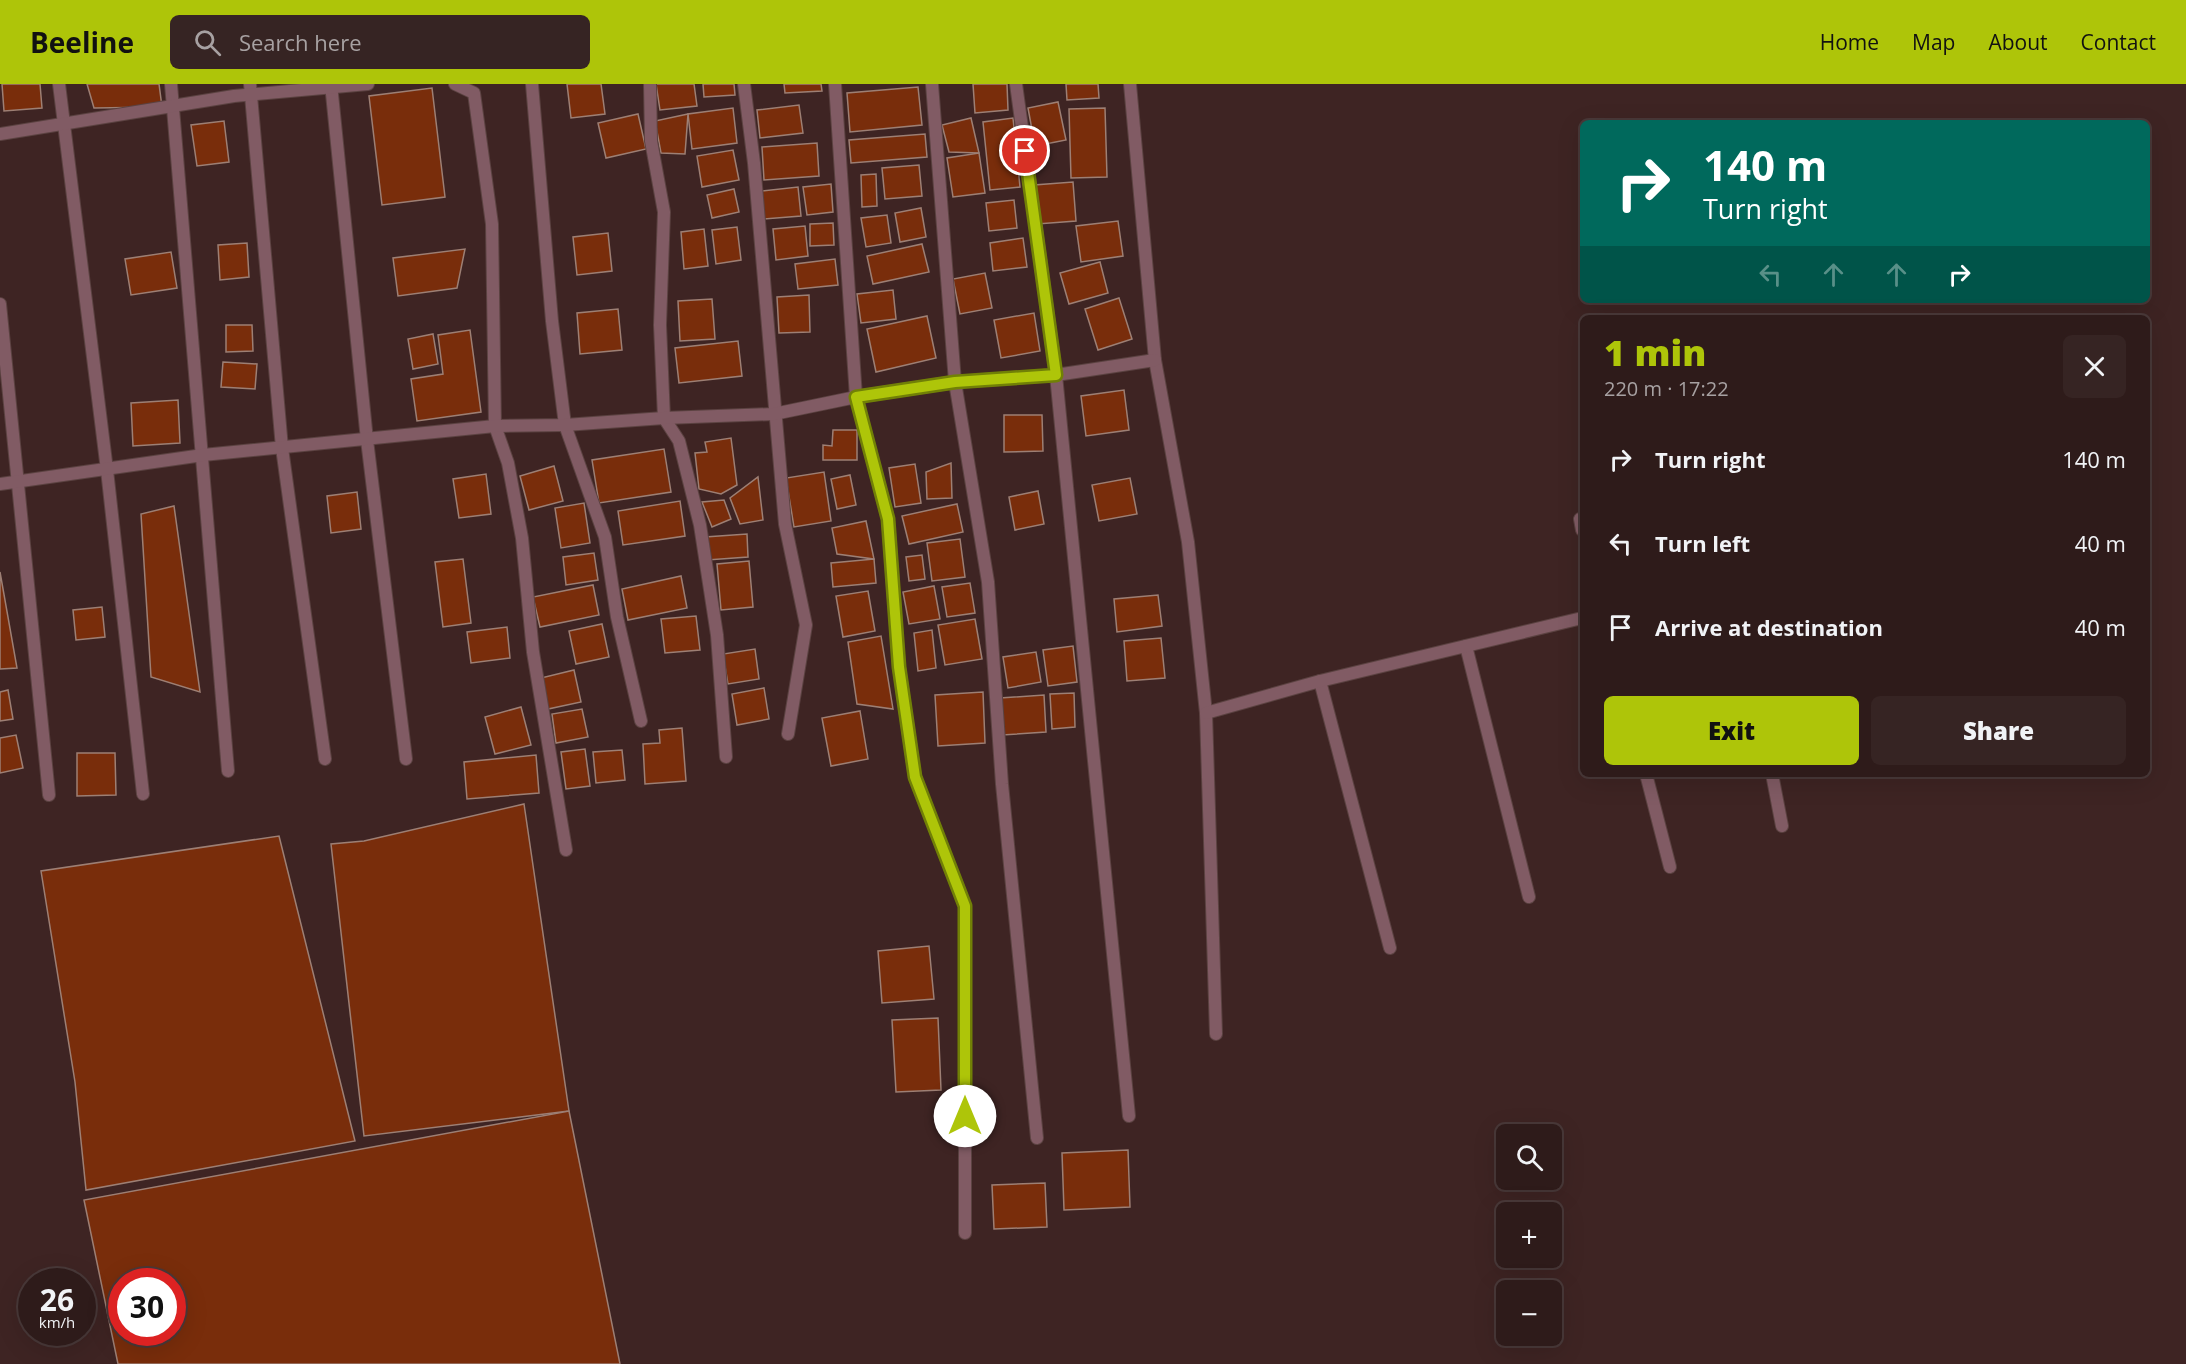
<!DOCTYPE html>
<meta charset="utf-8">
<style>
:root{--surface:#2e1b1a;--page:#362423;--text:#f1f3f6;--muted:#a7a1a2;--line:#493939;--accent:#aec509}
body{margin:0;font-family:"Open Sans",sans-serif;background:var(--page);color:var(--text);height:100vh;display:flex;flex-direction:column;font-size:22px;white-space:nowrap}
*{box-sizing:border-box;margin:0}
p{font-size:20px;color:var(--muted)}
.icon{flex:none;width:33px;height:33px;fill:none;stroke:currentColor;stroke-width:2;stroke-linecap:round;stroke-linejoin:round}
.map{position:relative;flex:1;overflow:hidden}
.side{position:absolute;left:1580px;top:231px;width:570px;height:462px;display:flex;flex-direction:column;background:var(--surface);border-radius:9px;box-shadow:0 6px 24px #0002,0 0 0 2px var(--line)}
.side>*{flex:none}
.hud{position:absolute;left:1580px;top:36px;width:570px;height:183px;border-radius:9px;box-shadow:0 6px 24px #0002,0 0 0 2px var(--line);background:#00695c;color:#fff;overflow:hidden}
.tools{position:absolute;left:1496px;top:1040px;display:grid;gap:12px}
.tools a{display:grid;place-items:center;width:66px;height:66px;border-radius:9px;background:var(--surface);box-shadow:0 6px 24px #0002,0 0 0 2px var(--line);font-size:30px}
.speed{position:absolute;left:18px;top:1184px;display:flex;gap:12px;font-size:30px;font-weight:700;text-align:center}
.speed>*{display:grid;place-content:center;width:78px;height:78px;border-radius:50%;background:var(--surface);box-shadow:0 6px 24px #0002,0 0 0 2px var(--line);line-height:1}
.speed small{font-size:15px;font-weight:400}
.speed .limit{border:9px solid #d22;background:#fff;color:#111}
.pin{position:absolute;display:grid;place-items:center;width:51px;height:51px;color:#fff;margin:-26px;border:3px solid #fff;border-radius:50%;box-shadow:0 2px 6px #0007}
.me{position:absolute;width:66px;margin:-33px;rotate:0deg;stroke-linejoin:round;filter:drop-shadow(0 0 4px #0008)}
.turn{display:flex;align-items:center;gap:21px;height:126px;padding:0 24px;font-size:27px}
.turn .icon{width:78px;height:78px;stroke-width:2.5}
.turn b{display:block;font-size:42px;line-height:51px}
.lanes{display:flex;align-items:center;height:57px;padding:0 24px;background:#0003;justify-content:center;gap:30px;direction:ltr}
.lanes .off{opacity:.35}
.round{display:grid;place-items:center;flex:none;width:63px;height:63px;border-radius:9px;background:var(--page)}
.headline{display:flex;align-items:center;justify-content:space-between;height:102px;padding:0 24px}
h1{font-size:36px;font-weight:800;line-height:45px;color:var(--accent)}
.cta{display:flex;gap:12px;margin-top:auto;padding:12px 24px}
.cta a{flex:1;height:69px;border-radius:9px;background:var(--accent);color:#111;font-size:24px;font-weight:800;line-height:69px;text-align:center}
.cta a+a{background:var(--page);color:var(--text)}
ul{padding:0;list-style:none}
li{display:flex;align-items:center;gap:18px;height:84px;padding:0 24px}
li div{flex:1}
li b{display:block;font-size:22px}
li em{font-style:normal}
header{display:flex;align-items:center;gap:36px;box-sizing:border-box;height:84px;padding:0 30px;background:var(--accent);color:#111}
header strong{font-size:28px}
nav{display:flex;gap:33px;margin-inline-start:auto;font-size:21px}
.search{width:420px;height:54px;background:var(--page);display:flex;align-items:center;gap:15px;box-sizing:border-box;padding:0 21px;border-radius:9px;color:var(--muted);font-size:22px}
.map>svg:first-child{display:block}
.building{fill:#792d0b;stroke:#9d7f74;stroke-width:1.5;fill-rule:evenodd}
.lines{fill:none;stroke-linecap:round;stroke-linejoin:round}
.minor-casing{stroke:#5b4241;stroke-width:14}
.minor{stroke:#815b64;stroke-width:12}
.route-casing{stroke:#718006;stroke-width:15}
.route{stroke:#aec509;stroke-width:10}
</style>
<header>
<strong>Beeline</strong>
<div class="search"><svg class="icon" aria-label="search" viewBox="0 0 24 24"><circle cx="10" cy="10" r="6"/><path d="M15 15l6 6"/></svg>Search here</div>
<nav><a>Home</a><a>Map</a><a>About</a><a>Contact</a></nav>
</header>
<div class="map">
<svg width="2186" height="1280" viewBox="0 0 2186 1280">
<rect width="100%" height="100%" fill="#3e2423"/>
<g class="building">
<path d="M2,0H40L42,24L4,27Z"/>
<path d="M87,0H159L162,23L94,24Z"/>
<path d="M567,0H601L605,30L571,34Z"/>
<path d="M656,0H694L697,22L660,26Z"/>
<path d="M703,0H734L735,11L704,13Z"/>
<path d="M784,0H821L822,7L785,9Z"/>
<path d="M973,0H1007L1008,26L975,29Z"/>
<path d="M1066,0H1098L1099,14L1067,16Z"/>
<path d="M918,3L922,41L850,48L847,9Z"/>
<path d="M432,4L445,113L382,121L369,12Z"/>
<path d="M1058,18L1066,56L1035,62L1028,24Z"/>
<path d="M799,21L803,49L760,54L757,26Z"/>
<path d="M733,24L737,59L692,65L688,30Z"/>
<path d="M1105,24L1107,93L1071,94L1069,25Z"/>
<path d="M638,30L646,65L606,74L598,39Z"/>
<path d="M688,30L685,70L661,69L655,37Z"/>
<path d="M971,34L979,69L949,68L942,41Z"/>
<path d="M1013,34L1020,103L990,106L983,38Z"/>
<path d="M224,37L229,78L197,82L191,41Z"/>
<path d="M925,50L927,73L851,79L849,56Z"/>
<path d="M817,59L819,92L764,96L762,63Z"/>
<path d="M733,66L739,96L702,103L697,72Z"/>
<path d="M979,69L985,109L953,113L947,74Z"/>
<path d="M919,81L922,112L885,115L882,84Z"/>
<path d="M876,90L877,122L862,123L861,91Z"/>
<path d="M1073,98L1076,137L1037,140L1034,101Z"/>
<path d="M831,100L833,128L807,131L803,103Z"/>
<path d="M798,103L801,132L764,135L761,107Z"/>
<path d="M734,105L739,128L712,134L707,111Z"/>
<path d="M1014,116L1017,144L989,147L986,119Z"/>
<path d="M921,124L926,153L900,158L895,129Z"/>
<path d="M887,131L891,159L866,163L861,134Z"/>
<path d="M1118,137L1123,172L1081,178L1076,142Z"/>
<path d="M833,139L834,161L810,162V140Z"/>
<path d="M805,142L808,172L776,176L773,145Z"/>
<path d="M737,143L741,176L716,180L712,146Z"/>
<path d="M704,145L708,182L684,185L681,148Z"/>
<path d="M608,149L612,187L577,191L573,153Z"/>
<path d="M1023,154L1027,183L993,187L990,159Z"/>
<path d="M247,159L249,193L220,196L218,161Z"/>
<path d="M922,160L929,188L873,200L867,172Z"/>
<path d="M465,165L457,204L398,212L393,174Z"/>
<path d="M171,168L177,204L131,211L125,175Z"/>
<path d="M835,175L838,201L798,205L795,180Z"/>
<path d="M1100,178L1108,209L1069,220L1060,189Z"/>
<path d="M985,189L992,224L960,230L953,195Z"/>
<path d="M893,206L896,235L861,239L857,210Z"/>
<path d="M809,211L810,248L779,249L777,213Z"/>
<path d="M1119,214L1132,255L1098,266L1085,225Z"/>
<path d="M712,215L715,255L680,257L678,217Z"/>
<path d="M618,225L622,266L580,270L577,229Z"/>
<path d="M1034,229L1040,267L1001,274L994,236Z"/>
<path d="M927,232L936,274L876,288L867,245Z"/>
<path d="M226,241H252L253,267L226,268Z"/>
<path d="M470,246L481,328L417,337L411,295L443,290L438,251Z"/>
<path d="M433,250L438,280L413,285L408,255Z"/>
<path d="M738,257L742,292L679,299L675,264Z"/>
<path d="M223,278L257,280L255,305L221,303Z"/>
<path d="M1124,306L1129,346L1086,352L1081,312Z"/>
<path d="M178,316L180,359L133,362L131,319Z"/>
<path d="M1004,331H1042L1043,367L1004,368Z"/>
<path d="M833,346H857V376H823V361L832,362Z"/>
<path d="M731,354L737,401L721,410L699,405L695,369L707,368L705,358Z"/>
<path d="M664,365L671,408L599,419L592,376Z"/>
<path d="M951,379L952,414L927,415L926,388Z"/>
<path d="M915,380L921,419L895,423L889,384Z"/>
<path d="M554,382L563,417L529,426L520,392Z"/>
<path d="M824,388L831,437L794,443L786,394Z"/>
<path d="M486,390L491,430L459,434L453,395Z"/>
<path d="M850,391L856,421L837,425L831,395Z"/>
<path d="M758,393L763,436L740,440L730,414Z"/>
<path d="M1130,394L1137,430L1099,437L1092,401Z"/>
<path d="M1038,407L1044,440L1015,446L1009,413Z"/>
<path d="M357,408L361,445L331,449L327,412Z"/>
<path d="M724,416L731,435L712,443L702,418Z"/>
<path d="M680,417L685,452L623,461L618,427Z"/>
<path d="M584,419L590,459L561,464L555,424Z"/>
<path d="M957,420L963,448L909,460L902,432Z"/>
<path d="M174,422L200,608L151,593L141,430Z"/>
<path d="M866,437L874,475L837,470L832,444Z"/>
<path d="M747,450L748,473L707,476L705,453Z"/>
<path d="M960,455L965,493L932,497L927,459Z"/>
<path d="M594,469L598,496L566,501L563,473Z"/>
<path d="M922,471L925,495L909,497L906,473Z"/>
<path d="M463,475L471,539L443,543L435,478Z"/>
<path d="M874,475L876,499L833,503L831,479Z"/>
<path d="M749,477L753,523L721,526L717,480Z"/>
<path d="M0,488L17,584L0,585Z"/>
<path d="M681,492L687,524L628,536L622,505Z"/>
<path d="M970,499L975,529L947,533L942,503Z"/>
<path d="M593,501L599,531L540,543L533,513Z"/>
<path d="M934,502L940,535L909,540L903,508Z"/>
<path d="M868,507L875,547L843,553L836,512Z"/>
<path d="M1158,511L1162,542L1117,548L1114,515Z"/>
<path d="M102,523L105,553L76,556L73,526Z"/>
<path d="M696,532L700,566L665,569L661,535Z"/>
<path d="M975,535L982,575L945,581L938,541Z"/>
<path d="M602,540L609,573L576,580L569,547Z"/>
<path d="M507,543L510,574L471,579L467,548Z"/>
<path d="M932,546L936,584L918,587L914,549Z"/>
<path d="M881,552L893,625L857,620L848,558Z"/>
<path d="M1161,554L1165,594L1127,597L1124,557Z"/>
<path d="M1073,562L1077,598L1048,602L1043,566Z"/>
<path d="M755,565L759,595L728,600L723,570Z"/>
<path d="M1036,568L1041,598L1008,604L1003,573Z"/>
<path d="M574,586L581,618L548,625L541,594Z"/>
<path d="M764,604L769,635L737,641L732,610Z"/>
<path d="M8,606L13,635L0,637V608Z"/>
<path d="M983,608L985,659L938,662L935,611Z"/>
<path d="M1074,609L1075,643L1052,645L1050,610Z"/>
<path d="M1044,611L1046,648L1002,651L1000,614Z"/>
<path d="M521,623L531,661L495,670L485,633Z"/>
<path d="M582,625L588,653L556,659L552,630Z"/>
<path d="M860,627L868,675L831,682L822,634Z"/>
<path d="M682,644L686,697L645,700L643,660L660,659L659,646Z"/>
<path d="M16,651L23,684L0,689V654Z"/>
<path d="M585,665L590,702L566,705L561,668Z"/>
<path d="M622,666L625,696L596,699L593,668Z"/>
<path d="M77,669H115L116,711L77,712Z"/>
<path d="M536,671L539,709L467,715L464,678Z"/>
<path d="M524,720L569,1027L364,1052L331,760L364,757Z"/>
<path d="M279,752L355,1057L86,1106L75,998L41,787Z"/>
<path d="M929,862L934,915L882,919L878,867Z"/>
<path d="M938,934L941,1006L896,1008L892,936Z"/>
<path d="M569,1027L620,1280H118L84,1116ZM122,1197H172V1248H122Z"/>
<path d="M1128,1066L1130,1123L1064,1126L1062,1069Z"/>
<path d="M1045,1099L1047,1143L994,1145L992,1101Z"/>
</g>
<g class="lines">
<g class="minor-casing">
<g id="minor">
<path d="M59,0L107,386L143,710"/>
<path d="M171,0L228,687"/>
<path d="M250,0L282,364L325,675"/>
<path d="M331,0L367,356L406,675"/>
<path d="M455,0L474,9L492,140L495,342L508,379L522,454L533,568L566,766"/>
<path d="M532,0L552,237L565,341L605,453L617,533L641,637"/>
<path d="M650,0L651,57L664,128L660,241L664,334L679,357L700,441L717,551L726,673"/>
<path d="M744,0L754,79L785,440L806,541L788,650"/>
<path d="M835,0L856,313L888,435L899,583L915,693L965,822V1149"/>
<path d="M932,0L955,298L988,498L1002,700L1037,1054"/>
<path d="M1016,0L1056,291L1129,1032"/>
<path d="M1130,0L1155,276L1188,458L1206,629L1216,950"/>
<path d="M0,50L234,12L368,0"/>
<path d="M0,220L49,711"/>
<path d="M0,400L203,371L495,342L565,341L664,334L774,330L856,313L955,298L1056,291L1155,276"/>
<path d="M1580,435L1582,446"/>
<path d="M1466,562L1529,813"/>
<path d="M1320,597L1390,864"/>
<path d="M1206,629L1320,597L1582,534"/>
<path d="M1646,690L1670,783"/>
<path d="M1772,690L1782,742"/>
</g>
</g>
<use href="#minor" class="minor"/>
</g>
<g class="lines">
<g class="route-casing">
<path id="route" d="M965,1032V822L915,693L899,583L888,435L856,313L955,298L1056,291L1025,67"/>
</g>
<use href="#route" class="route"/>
</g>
</svg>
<div class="tools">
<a><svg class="icon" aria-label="search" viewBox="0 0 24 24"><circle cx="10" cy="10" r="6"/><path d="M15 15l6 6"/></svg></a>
<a>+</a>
<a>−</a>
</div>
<div class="speed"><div>26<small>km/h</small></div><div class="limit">30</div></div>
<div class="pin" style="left:1025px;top:67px;background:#d93025"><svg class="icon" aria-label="arrive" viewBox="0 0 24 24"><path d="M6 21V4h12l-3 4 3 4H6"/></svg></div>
<svg class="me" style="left:965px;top:1032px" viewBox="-20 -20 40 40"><circle r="19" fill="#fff"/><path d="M0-13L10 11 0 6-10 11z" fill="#aec509"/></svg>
<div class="hud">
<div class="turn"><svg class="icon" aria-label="right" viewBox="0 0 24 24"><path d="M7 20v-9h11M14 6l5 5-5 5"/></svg><div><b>140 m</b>Turn right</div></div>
<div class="lanes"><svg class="icon off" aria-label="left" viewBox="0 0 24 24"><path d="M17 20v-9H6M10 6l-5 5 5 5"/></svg><svg class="icon off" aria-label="ahead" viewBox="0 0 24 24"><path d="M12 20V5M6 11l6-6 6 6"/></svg><svg class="icon off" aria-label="ahead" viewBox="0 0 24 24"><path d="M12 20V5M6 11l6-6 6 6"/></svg><svg class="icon" aria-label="right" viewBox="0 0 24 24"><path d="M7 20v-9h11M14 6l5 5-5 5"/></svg></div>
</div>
<section class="side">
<div class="headline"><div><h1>1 min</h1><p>220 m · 17:22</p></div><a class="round"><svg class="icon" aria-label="close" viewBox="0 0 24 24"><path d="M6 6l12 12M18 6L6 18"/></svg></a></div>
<ul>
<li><svg class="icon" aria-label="right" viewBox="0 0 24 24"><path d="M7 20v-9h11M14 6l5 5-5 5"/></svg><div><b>Turn right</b></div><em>140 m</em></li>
<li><svg class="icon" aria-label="left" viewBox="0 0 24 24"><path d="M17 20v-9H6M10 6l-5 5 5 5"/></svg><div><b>Turn left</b></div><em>40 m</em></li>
<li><svg class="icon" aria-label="arrive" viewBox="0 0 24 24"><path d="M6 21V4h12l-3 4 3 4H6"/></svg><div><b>Arrive at destination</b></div><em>40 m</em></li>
</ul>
<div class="cta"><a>Exit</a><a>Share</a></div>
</section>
</div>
